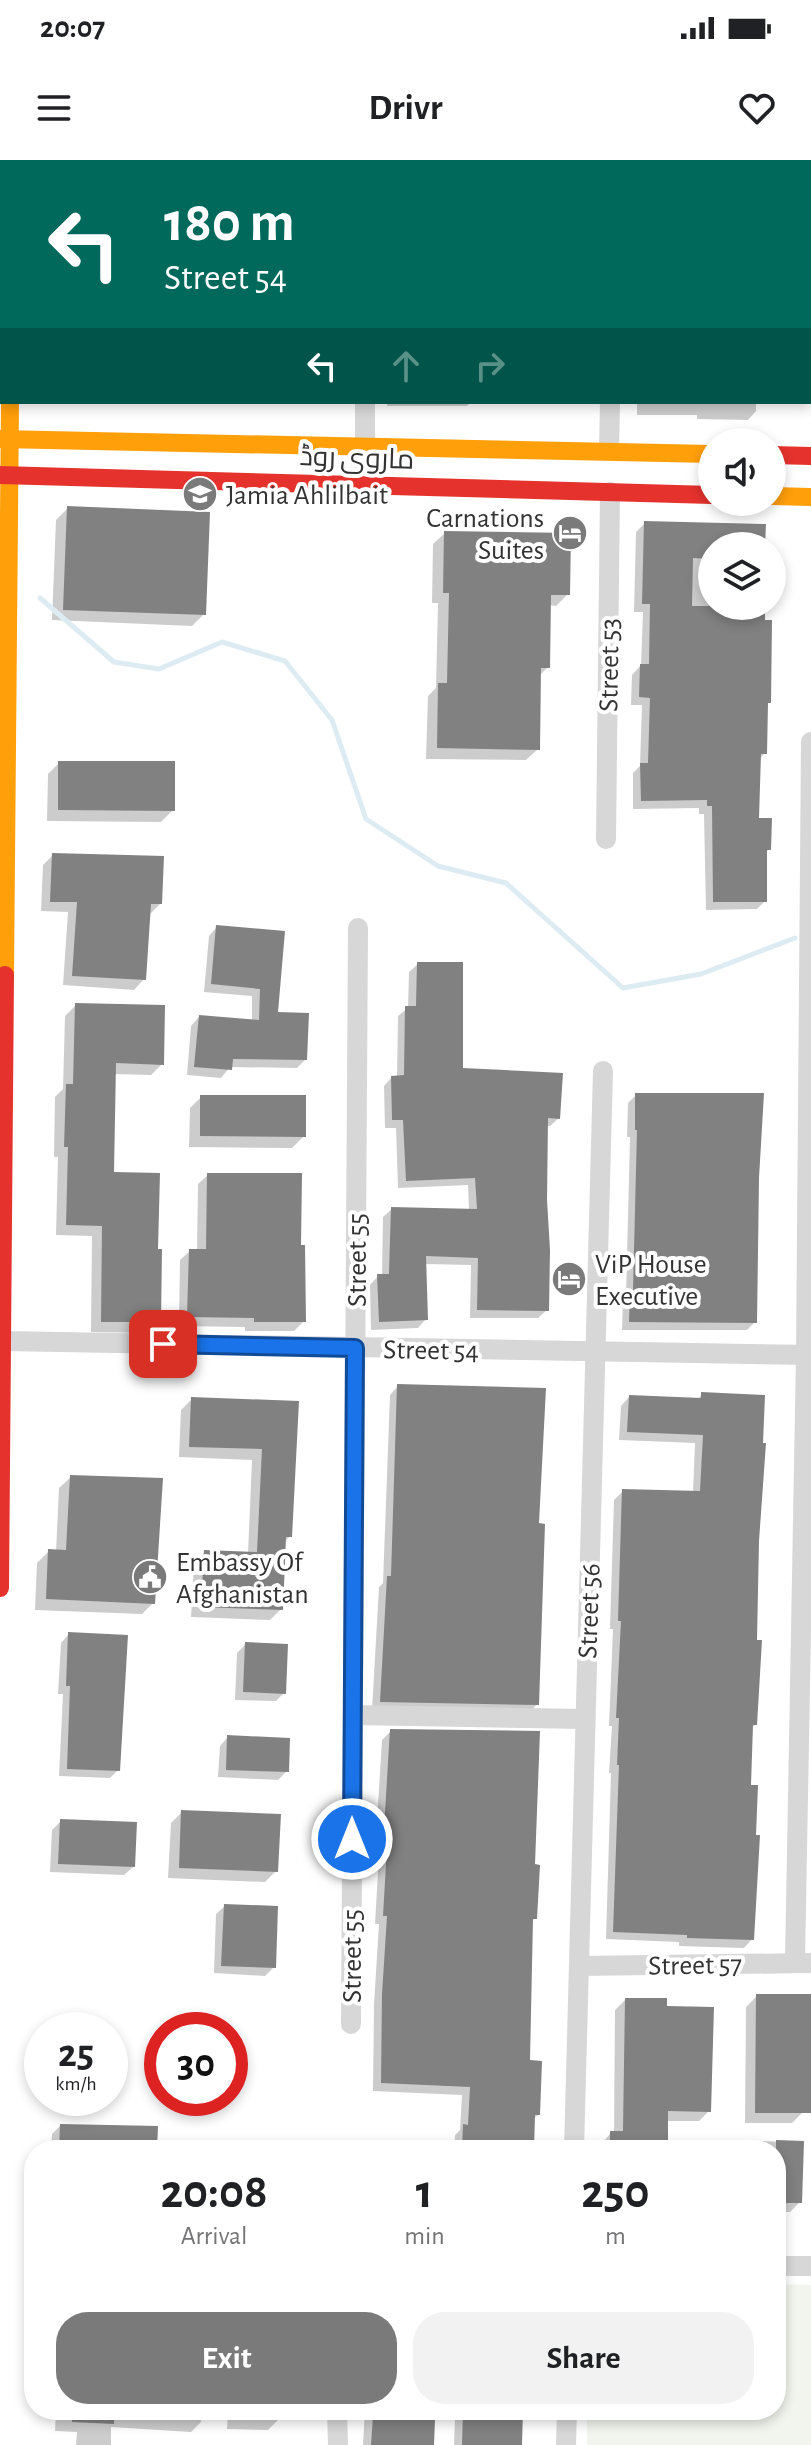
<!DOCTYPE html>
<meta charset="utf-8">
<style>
:root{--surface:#fff;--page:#f2f2f2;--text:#202124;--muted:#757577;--accent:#7a7a7a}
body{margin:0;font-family:"Alegreya Sans",Cairo,sans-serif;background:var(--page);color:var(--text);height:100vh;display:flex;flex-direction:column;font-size:30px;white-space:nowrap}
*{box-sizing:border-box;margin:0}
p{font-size:26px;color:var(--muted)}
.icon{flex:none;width:44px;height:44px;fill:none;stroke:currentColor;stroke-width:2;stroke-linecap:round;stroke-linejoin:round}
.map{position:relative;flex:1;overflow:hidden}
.details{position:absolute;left:24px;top:1980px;width:762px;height:280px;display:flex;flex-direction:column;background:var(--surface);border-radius:32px;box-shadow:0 4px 12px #0003}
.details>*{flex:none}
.guide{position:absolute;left:0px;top:0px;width:812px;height:244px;box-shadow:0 4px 12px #0003;background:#00695c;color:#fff;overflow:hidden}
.fabs{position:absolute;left:698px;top:268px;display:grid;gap:16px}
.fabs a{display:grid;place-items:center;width:88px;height:88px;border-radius:50%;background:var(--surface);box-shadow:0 4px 12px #0003;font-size:40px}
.speed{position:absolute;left:24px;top:1852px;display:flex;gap:16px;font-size:40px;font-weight:700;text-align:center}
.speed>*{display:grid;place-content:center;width:104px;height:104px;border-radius:50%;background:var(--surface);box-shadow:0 4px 12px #0003;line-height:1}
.speed small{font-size:20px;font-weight:400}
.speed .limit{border:12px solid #d22;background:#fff;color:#111}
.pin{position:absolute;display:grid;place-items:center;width:68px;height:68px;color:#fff;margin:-34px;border-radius:16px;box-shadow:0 4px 12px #0006}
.me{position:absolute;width:88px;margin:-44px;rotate:0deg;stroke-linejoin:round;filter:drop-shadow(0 0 6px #0008)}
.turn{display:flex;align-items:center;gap:28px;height:168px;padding:0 32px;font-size:36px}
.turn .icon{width:104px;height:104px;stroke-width:2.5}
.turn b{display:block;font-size:56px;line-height:68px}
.lanes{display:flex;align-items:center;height:76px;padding:0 32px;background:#0003;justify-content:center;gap:40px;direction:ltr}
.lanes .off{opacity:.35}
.eta{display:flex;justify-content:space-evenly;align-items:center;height:136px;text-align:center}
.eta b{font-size:48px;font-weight:700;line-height:56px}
.action{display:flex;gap:16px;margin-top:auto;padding:16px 32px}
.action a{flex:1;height:92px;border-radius:32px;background:var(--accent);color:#fff;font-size:32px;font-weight:700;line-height:92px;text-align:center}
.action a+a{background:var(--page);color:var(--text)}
.status{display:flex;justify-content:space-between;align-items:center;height:56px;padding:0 40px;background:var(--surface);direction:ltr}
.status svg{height:22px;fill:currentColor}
header{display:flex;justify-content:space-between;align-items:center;height:104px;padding:0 32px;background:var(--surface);font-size:36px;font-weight:700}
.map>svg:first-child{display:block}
.green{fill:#f1f5ed}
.shadow{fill:#0003}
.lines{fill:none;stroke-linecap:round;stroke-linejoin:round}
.stream{stroke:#ddebf3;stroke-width:5}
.building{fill:#818181}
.street{stroke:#d7d7d7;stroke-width:20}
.slow{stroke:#ff9f0a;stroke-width:18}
.jam{stroke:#e5322d;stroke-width:18}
.route-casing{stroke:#114b97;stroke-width:20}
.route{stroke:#1a73e8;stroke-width:14}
.labels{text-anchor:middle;stroke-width:8;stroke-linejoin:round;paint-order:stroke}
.street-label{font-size:28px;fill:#333;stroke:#fff}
.poi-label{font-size:28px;fill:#333;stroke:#fff;text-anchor:start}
</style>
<div class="status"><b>20:07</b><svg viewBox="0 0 49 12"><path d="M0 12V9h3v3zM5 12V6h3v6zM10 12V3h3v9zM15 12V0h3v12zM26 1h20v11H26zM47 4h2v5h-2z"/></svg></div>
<header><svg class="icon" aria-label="menu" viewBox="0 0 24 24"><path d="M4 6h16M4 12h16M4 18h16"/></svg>Drivr<svg class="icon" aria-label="heart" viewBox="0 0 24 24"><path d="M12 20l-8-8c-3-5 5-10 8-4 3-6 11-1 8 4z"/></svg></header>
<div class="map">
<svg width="811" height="2285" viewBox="0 0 811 2285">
<rect width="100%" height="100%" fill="#fff"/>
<path class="green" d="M776,2124L811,2125V2285H587V2250H776Z"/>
<g class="shadow">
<rect x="79" y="0" width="96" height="2"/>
<path d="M402,0H583L582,2H402Z"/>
<rect x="640" y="0" width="135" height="2"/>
<path d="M387,242H471L467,246H387Z"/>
<path d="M637,242H756V251L748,260L697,259V255H637Z"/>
<path d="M68,348L204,454L192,466L52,460L56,360Z"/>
<path d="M645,363L764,386H712V446H763L766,544L765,593L758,600L757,660L769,689L765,693V741L757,749L706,750L704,654H699V648L633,649V613L640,606L642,545H631L632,515L641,505L643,452H634L636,372Z"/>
<path d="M445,373L568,434L556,446L549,445L548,507L539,516L538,589L526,600L426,599L428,536L436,528L438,443H432L433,384Z"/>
<path d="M59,603L173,650L161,662L47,661L48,614Z"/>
<path d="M53,695L160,744L150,754L144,819L134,830L63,825L68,752L41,751L43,705Z"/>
<path d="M217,767L283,773L276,854L305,900L297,908L230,907L221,918L187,915L191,866L199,857L252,861V836L204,832L209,776Z"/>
<path d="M418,804L461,909L559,958L550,966H546L547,1150L538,1158H470L471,1105L424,1104L426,1159L418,1168L371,1170L370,1125L378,1116H382L383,1057L392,1049L469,1051L468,1025L398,1028L396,968H385L384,926L392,917H397L398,856L408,848L409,812Z"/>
<path d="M76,845L162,904L151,915L114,914L112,1014L156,1091L159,1162L148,1173L91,1172L92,1076L56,1075L58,997H54L55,937L63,929L65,856Z"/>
<path d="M636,935L757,1018L755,1162L747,1170H622L623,1140L626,1136L630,977H627L628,943Z"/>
<path d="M201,937L304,976L292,988L189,987L190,948Z"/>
<path d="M208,1015L299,1087L304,1161L294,1171H245V1167L179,1166L180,1100L190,1091H197L198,1024Z"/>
<path d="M398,1226L537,1365V1544L529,1553L372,1550L379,1427L383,1423L390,1235Z"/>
<path d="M702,1234L757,1380L756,1564L751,1568L749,1627L752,1779L744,1788L679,1786V1782L606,1779L611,1613H609L612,1566H609L613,1469H610L614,1340L623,1331L693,1333L695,1283L619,1280L621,1246L629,1237L697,1240Z"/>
<path d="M192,1239L297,1243L290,1376L284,1383L281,1449L270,1460L191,1457L194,1403L205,1392L248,1394L252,1300L179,1297L181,1250Z"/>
<path d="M71,1317L153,1443L142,1454L35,1450L37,1403L49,1391L56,1392L59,1328Z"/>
<path d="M69,1474L118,1610L110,1618L59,1616L63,1534H58L61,1483Z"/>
<path d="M246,1484L284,1533L276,1541L235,1540L237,1493Z"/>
<path d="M391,1571L532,1706L535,1758L531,1762L528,1902L538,1955L533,1959L532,1990H454L455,1975L460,1970L462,1935L373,1931L374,1844L379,1764H375L379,1694H375L382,1580Z"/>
<path d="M228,1577L287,1611L278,1620L218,1617L220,1586Z"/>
<path d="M182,1652L276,1711L265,1722L168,1718L171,1663Z"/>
<path d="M61,1661L133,1707L124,1715L50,1712L52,1670Z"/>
<path d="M225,1746L274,1807L265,1816L214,1813L216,1754Z"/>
<path d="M757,1836H811V1944L792,1963H745L746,1847Z"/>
<path d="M625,1840L709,1951L699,1961H666V1988L760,1984L763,1981L802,1983L800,2042L790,2052H776V1990H601V1984L611,1973H614L615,1850Z"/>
<path d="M60,1966L155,1990H51L52,1974Z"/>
<path d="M56,2250H202L201,2262L191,2272L111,2267V2285H76L77,2272L55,2271Z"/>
<path d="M228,2250H279L278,2260L268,2270L227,2269Z"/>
<path d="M365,2250H434L431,2285H363Z"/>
<path d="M463,2250L521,2285H454L455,2258Z"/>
</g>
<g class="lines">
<path class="stream" d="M40,438L114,502L159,509L222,482L285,501L332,560L366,659L438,706L506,723L623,828L701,814L795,778"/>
</g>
<g class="building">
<path d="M67,346L210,352L206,455L63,450Z"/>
<path d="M644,361L766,364L765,386H712V399L693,398L692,446H765V460H772L771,543H768L767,594H761L759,658H772L771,690H767V742H713L712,646H707V640L641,641L640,603H648L650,538L639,537L640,504H649L650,444H642Z"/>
<path d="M444,371L571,373L570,435H551L550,508H541L540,590L437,588L438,523H447L449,433H443Z"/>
<path d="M58,601H175V651L58,650Z"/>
<path d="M52,693L164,696L162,744H151L146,820L72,816L77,742H50Z"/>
<path d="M216,765L285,771L278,852L309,853L307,900L233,899L232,910L194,907L199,855L259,860L260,829L211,824Z"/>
<path d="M417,802H463V908L563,913L560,959L548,958L547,1040L550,1090L549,1151L477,1150L478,1098L426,1096L428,1160L379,1162L377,1114H389L391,1047L477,1049L475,1018L406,1021L403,960H392L391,916L404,915L405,846H416Z"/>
<path d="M75,843L165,845L164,905L116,903L114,1012L160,1013L158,1089H162L161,1162H101L102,1066L66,1065L68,987H64L66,924H73Z"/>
<path d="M635,933H764L759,1018L757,1163L629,1162L630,1130H633L637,970H635Z"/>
<path d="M200,935H306V977L200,976Z"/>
<path d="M207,1013H302L301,1085H305L306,1162H254V1158L187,1157L189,1089H206Z"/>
<path d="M397,1224L546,1228L539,1363L545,1364L539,1545L380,1542L387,1416H391Z"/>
<path d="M701,1232L765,1235L763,1283H766L759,1381L757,1480H762L757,1565H753L751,1625H758L756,1675H760L754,1780L687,1778V1775L613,1772L619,1605H617L619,1558H616L621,1461H618L622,1329L700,1331L703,1275L627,1272L629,1235L701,1238Z"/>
<path d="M191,1237L299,1241L292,1377H286L283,1450L201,1447L204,1390L257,1392L262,1289L189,1287Z"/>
<path d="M70,1315L163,1318L155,1444L46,1439L48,1389L66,1390Z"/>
<path d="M68,1472L128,1475L120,1611L67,1609L70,1526H66Z"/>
<path d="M245,1482L288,1484L286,1534L243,1532Z"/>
<path d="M390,1569L540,1571L535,1704L540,1705L537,1759H533L530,1900L542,1901L540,1955H535L534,1990H462L463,1964L468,1965L470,1927L381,1923L382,1834L387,1756H383L387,1686H383Z"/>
<path d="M227,1575L290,1578L289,1612L226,1610Z"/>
<path d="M181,1650L281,1654L278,1712L179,1708Z"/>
<path d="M60,1659L137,1662L135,1707L58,1704Z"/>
<path d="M224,1744L278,1746L276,1808L221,1806Z"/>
<path d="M756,1834H811V1953H755Z"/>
<path d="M625,1838H667V1846L714,1847L711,1952L668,1951V1990H610V1971H623Z"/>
<path d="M60,1964L158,1966L157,1990H59Z"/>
<path d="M776,1980L804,1981L802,2043H776Z"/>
<path d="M73,2250H114V2264L72,2262Z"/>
<path d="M463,2250H523L522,2285H462Z"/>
<path d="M373,2256L435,2259L434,2285H371Z"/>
</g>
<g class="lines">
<g class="street">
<path d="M366,2V0"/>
<path d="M613,2V0"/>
<path d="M365,242V325"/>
<path d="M609,291L610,242"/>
<path d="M606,679L610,332"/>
<path d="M3,1181L811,1195"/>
<path d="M353,1555L585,1559"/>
<path d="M795,1802L806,1195L811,582"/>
<path d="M579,1806L811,1803"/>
<path d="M351,1864L358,768"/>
<path d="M574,1990L603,911"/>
<path d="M776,2106H811"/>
<path d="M337,2250L338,2285"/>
<path d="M566,2285L567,2250"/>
</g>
<g class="slow">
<path d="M16,0V2"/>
<path d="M0,279L712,294"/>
<path d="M772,336L811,337"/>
<path d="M5,815L10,242"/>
</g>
<g class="jam">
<path d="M772,295L811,296"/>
<path d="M0,315L712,335"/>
<path d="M0,1428L5,815"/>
</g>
</g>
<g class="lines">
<g class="route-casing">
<path id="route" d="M163,1184L355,1188L352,1679"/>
</g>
<use href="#route" class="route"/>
</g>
<defs>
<g id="university-disc" transform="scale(1.8)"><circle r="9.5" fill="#7a7a7a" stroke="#fff"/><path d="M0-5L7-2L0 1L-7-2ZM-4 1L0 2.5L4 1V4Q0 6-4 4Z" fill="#fff"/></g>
<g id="hotel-disc" transform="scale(1.8)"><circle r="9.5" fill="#7a7a7a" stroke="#fff"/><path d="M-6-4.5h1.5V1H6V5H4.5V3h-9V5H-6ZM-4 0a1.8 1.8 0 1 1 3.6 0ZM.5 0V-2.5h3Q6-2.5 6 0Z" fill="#fff"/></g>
<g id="civic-disc" transform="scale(1.8)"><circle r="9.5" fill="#7a7a7a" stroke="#fff"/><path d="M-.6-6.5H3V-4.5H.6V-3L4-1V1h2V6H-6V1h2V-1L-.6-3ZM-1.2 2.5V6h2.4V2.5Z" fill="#fff"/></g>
</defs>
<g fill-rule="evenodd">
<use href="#university-disc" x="200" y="334"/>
<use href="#hotel-disc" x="570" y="373"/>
<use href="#hotel-disc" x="569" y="1119"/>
<use href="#civic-disc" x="150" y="1417"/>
</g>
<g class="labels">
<g class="street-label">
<text transform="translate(357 297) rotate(2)" y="10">ماروی روڈ</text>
<text transform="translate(608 505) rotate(-89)" y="10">Street 53</text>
<text transform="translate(356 1100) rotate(-90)" y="10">Street 55</text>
<text transform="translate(431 1189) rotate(1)" y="10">Street 54</text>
<text transform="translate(588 1451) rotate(-88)" y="10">Street 56</text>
<text transform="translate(351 1796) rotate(-90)" y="10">Street 55</text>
<text transform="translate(695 1804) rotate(-1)" y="10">Street 57</text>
</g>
<g class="poi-label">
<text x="226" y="344">Jamia Ahlilbait</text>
<text x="544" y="367" text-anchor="end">Carnations<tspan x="544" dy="32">Suites</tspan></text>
<text x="595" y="1113">ViP House<tspan x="595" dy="32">Executive</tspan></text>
<text x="176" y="1411">Embassy Of<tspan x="176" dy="32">Afghanistan</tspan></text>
</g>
</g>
</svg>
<div class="fabs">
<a><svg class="icon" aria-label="sound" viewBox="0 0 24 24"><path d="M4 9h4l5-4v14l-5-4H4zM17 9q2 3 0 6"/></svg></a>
<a><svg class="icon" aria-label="layers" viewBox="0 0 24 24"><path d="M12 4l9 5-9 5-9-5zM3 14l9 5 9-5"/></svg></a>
</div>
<div class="speed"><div>25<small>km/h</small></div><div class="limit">30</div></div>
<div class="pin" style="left:163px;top:1184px;background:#d93025"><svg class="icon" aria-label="arrive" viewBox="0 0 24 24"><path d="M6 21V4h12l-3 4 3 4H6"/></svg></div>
<svg class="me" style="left:352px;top:1679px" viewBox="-20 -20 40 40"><circle r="17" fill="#1a73e8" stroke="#fff" stroke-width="3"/><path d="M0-11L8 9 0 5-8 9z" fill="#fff"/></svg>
<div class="guide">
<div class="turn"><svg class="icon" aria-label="left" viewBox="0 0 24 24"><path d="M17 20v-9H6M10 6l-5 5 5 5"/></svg><div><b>180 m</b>Street 54</div></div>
<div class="lanes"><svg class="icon" aria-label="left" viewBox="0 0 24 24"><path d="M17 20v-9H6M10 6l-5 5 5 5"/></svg><svg class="icon off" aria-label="ahead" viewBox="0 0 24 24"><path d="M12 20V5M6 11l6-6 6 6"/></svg><svg class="icon off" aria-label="right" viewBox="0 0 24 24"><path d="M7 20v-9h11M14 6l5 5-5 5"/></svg></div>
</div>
<section class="details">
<div class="eta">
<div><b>20:08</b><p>Arrival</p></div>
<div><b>1</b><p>min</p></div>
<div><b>250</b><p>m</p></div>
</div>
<div class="action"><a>Exit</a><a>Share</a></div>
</section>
</div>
